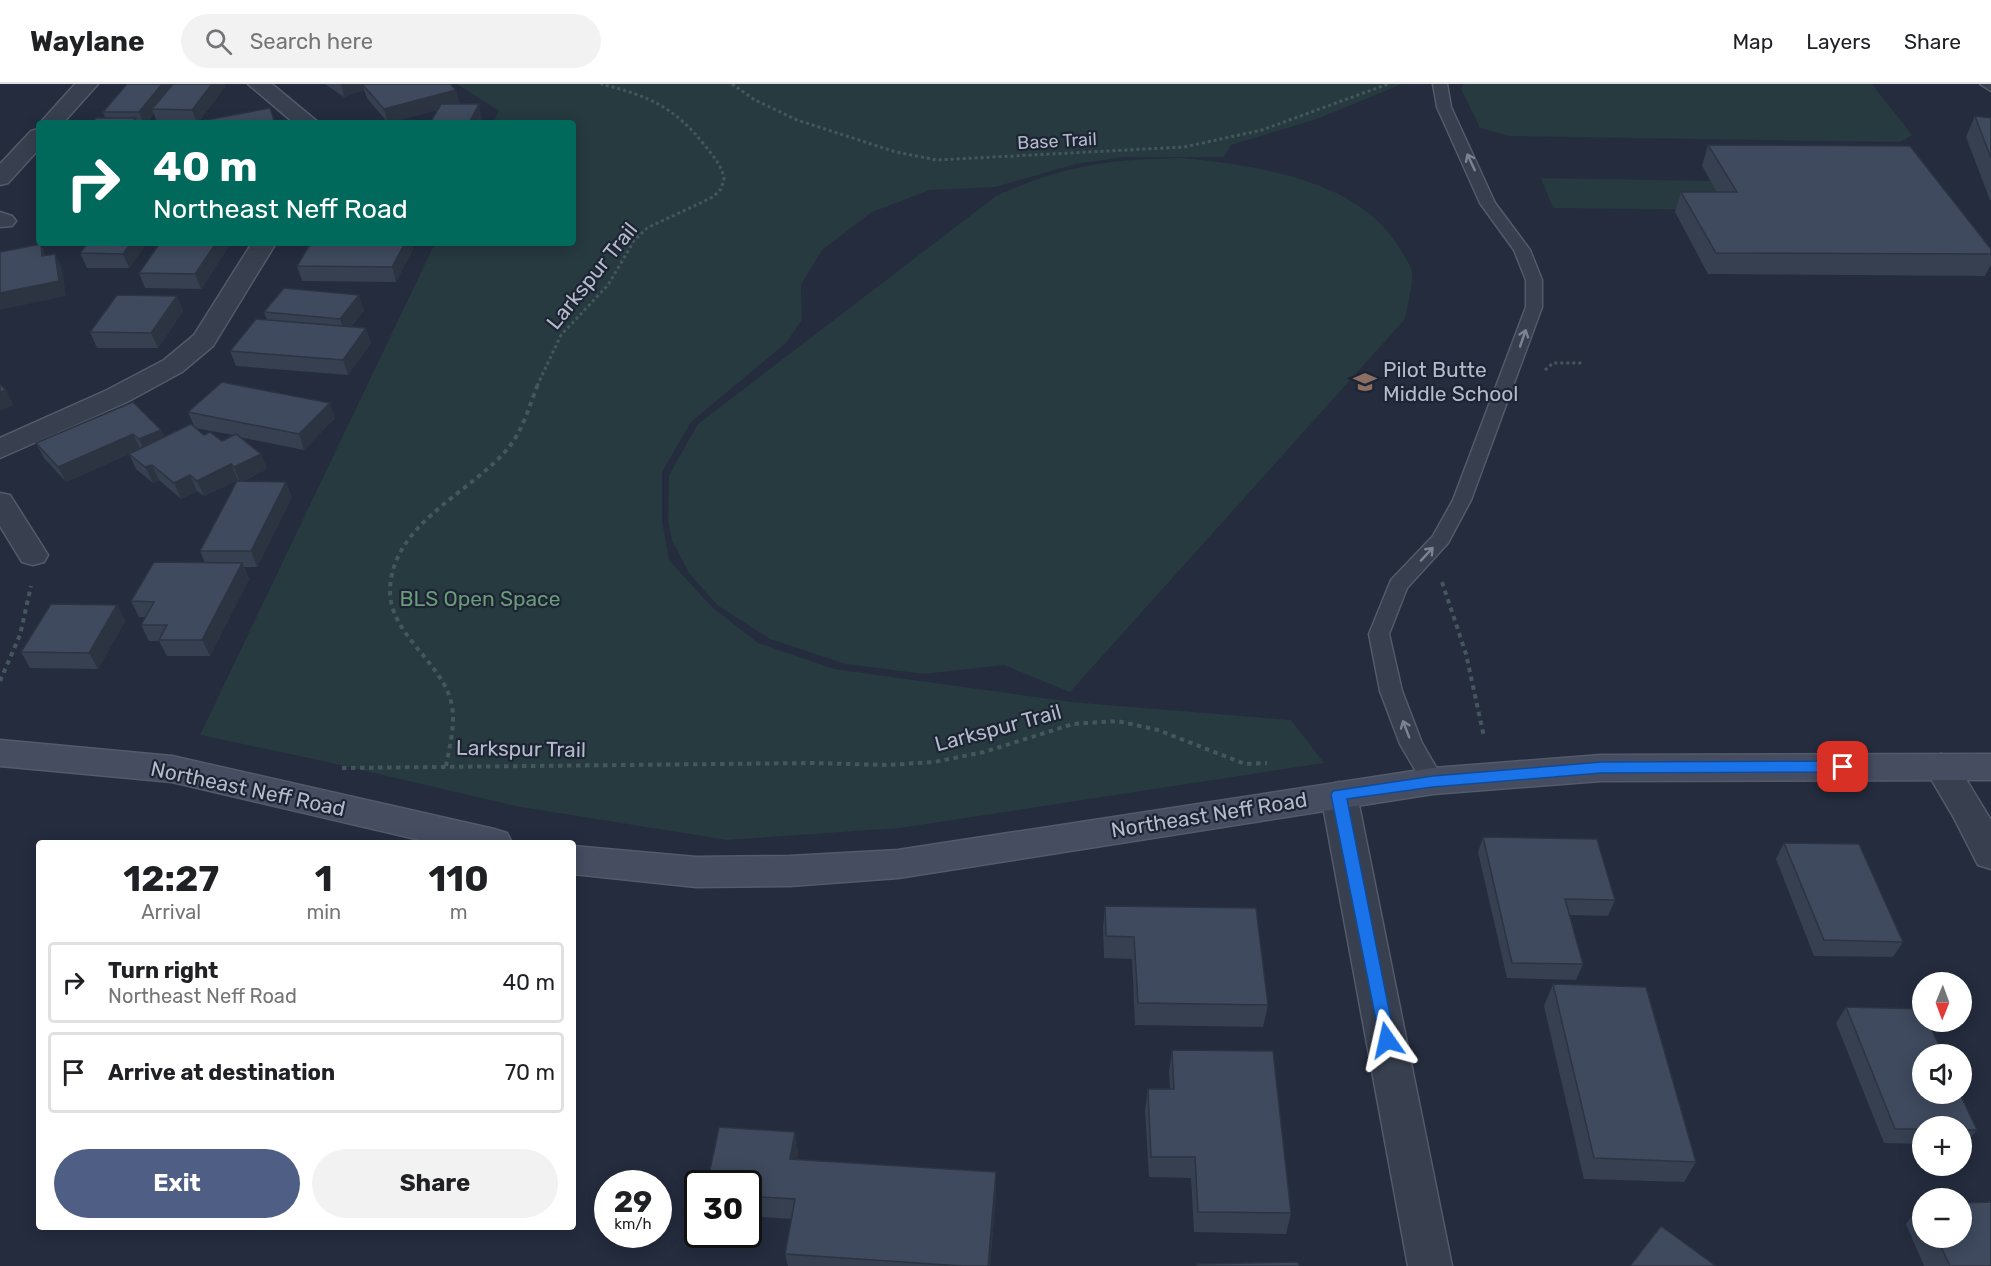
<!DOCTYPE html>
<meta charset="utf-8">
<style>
:root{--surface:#fff;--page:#f2f2f2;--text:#202124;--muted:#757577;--line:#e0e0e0;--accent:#4f5e84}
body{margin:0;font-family:Rubik,sans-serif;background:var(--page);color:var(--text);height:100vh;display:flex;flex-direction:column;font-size:22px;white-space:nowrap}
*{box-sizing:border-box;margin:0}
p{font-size:20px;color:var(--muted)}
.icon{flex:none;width:33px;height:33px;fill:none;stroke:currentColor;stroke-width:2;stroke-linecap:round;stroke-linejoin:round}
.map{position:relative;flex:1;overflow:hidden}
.details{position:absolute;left:36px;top:756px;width:540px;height:390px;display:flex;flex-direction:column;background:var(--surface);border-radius:6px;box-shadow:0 3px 15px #0003}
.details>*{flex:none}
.top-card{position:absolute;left:36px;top:36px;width:540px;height:126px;border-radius:6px;box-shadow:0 3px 15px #0003;background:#00695c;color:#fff;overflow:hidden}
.needle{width:39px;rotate:181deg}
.tools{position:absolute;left:1912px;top:888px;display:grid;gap:12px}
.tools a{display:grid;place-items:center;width:60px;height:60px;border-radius:50%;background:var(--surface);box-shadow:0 3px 15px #0003;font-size:30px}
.speed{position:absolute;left:594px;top:1086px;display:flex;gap:12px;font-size:30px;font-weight:700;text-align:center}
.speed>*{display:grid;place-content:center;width:78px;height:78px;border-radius:50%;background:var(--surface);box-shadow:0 3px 15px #0003;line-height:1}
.speed small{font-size:15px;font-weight:400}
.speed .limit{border:3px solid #111;border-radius:9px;background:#fff;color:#111}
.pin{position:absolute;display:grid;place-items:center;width:51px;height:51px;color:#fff;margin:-26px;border-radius:12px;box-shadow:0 3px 9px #0006}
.me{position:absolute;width:66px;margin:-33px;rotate:349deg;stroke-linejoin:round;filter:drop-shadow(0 0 4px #0008)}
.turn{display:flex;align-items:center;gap:21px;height:126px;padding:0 18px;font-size:27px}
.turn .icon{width:78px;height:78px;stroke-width:2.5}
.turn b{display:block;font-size:42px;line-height:51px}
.eta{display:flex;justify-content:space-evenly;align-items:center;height:102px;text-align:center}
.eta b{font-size:36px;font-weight:700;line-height:42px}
.primary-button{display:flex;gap:12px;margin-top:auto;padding:12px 18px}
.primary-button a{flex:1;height:69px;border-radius:36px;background:var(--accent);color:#fff;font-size:24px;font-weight:700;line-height:69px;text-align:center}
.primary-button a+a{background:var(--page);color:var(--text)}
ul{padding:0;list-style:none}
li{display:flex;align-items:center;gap:18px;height:81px;margin:0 12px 9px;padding:0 6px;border:3px solid var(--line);border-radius:6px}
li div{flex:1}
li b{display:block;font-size:22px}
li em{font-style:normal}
header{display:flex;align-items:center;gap:36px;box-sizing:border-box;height:84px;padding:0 30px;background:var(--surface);border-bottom:2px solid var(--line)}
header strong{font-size:28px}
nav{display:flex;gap:33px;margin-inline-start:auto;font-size:21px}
.search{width:420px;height:54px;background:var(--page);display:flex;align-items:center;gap:15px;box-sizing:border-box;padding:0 21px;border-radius:33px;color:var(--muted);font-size:22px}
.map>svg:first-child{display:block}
.green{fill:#263a3f}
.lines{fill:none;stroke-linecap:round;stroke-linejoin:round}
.service-casing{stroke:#535a69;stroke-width:3}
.minor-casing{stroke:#535a69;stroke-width:3}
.secondary-casing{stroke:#535a69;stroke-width:3}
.path-far1{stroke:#44575c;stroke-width:3;stroke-dasharray:3 3;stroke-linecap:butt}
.path{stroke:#44575c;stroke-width:4;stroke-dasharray:4.5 4.5;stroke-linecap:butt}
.service{fill:#383f4e;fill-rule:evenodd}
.minor{fill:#383f4e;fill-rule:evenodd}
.secondary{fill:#464d61;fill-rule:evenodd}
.wall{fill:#364051}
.shaded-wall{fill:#2c3442}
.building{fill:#3f4a5e;stroke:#2c3442;stroke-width:1.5}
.oneway{stroke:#7c8392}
.route{fill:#1a73e8;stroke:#114b97;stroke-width:1.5}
.labels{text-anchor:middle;stroke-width:4.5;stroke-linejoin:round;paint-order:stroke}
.far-street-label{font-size:18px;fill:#b4bac9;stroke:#1d2433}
.street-label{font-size:21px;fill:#b4bac9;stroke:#1d2433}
.poi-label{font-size:21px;fill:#b4bac9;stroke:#1d2433;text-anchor:start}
.park-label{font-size:21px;fill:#6a9b7a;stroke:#1d2433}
</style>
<header>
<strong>Waylane</strong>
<div class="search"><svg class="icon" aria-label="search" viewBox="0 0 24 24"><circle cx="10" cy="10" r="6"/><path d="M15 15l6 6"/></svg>Search here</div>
<nav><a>Map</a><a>Layers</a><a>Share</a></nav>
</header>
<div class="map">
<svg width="1991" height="1182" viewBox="0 0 1991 1182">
<rect width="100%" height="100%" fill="#242c3e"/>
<g class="green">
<path d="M457,0H1402L1320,34L1231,61L1224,73H1125L1076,80L995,103L930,106L872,128L822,166L801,201L802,236L786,259L691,338L662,388V436L669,476L711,522L758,559L834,585L1071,618L1291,636L1324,679L900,744L727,756L515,722L323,677L200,651L435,159H573V39H493L499,27Z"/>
<path d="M1463,0H1872L1912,51L1900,58L1509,52L1480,44L1461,5Z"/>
<path d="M1183,74C1253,81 1361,95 1400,165C1404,172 1412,182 1412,190C1413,204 1407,221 1405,235L1070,608L1004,581L924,590L846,580L770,555L717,521L689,489L672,456L668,437L669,391L698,340L996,112C1064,81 1109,75 1183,74Z"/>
<path d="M1541,94L1712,97L1729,126L1553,124Z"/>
</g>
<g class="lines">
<g class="service-casing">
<g id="service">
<path d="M1433,0H1447L1451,23L1495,119L1530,166L1542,196V223L1471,416L1448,459L1407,504L1389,550L1402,607L1422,659L1444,697L1441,703L1433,705L1425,703L1400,660L1380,607L1369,550L1391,496L1433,452L1453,416L1526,223V196L1514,166L1480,119L1437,23Z"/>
<path d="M1980,0H1991V7Z"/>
</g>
</g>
<g class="minor-casing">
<g id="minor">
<path d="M75,0H98L63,39H40Z"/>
<path d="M248,0H272L319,39H294Z"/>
<path d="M39,45V65L8,99L0,101V80L31,47Z"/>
<path d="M0,128L12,132L16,137L12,142L0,143Z"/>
<path d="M252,159H276L213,262L182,288L127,318L0,374V354L107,306L164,276L194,251Z"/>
<path d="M0,409L10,411L48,471L44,478L33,481L22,478L0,442Z"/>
<path d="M1941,670L1953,674L1991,736V785L1978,781L1954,734L1924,683L1929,674Z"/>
<path d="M1339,698L1352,702L1357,711L1452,1182H1408L1321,711L1326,702Z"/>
</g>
</g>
<g class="secondary-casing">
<g id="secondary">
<path d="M0,656L172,672L494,745L507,749L512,759H433L172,698L0,682Z"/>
<path d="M1991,670V696L1601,697L1433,710L898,794L790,802L696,803L573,790V762L696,773L790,772L898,766L1433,684L1601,671Z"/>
</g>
</g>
<g class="path-far1">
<path d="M732,0L755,16L797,36L896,68L937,76L1184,63L1262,46L1388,0"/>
<path d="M1545,286L1553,279H1584"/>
<path d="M537,302L561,251L608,201L634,157L647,144L713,113L721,105L724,95C722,82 714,73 706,63C675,23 649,12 601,0"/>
</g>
<g class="path">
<path d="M1442,498L1466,570L1484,653"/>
<path d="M0,597L20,551L31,502"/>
<path d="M446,682C450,660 457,636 450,614C438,576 390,549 390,507C391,439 472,409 509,363C523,346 530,320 538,300"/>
<path d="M342,684L813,679L887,681L934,678L984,668L1073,640L1117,637L1158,646L1245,680L1267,679"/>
</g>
<use href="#service" class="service"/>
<use href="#minor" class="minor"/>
<use href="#secondary" class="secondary"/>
</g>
<g class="wall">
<path d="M127,0H224L225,3L199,37L270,24L275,39H157L154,30L147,39H92L105,34L103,28Z"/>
<path d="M325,0H450L460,20L482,34L480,39H430L437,26L388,39L367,14L364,6L344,13Z"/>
<path d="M1975,32L1991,34V116H1990L1966,53Z"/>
<path d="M1708,61L1991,165V180L1985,192L1708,190L1675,128L1681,108H1717L1702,82Z"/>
<path d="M88,159H147L129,184H87L80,169Z"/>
<path d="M231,159L201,205L145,204L139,189Z"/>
<path d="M311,159H412L413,165L396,198L302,197L297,182Z"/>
<path d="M177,212L183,227L158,264H97L90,248Z"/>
<path d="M364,226L351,243L371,259L348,291L236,282L230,267L267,236L264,228Z"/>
<path d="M188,328L335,334L304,366L239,353L261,370L267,385L243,397L292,413L257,483H244L249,495L210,572H167L159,557H149L141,541L146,533H139L131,517L205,479L200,467L239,397L238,396L204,412L197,407L181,415L159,396L153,399L136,385L129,370L66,398L44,374L36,359L161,346L165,353L204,351L222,357L233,351L195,344Z"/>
<path d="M117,521L125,537L98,585L30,584L21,568Z"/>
<path d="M1483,753L1615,816L1608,832L1569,831L1583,880L1576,896L1507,894L1478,768Z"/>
<path d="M1784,759L1903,858L1893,873L1814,872L1776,775Z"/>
<path d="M1105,822L1268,921L1263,943L1135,941L1132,875L1104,874L1103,844Z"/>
<path d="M1553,900L1696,1078L1684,1098L1584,1095L1544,922Z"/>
<path d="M1846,923L1977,1046L1965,1061L1962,1060V1042H1923V1060L1884,1059L1836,939Z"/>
<path d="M1172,966L1291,1129L1286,1150L1194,1148L1191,1094L1149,1093L1145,1026L1148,1005H1170L1169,987Z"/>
<path d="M795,1048L798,1069L797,1075L996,1109L990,1182H788L785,1170L792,1135L748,1132V1100Z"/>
<path d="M1922,1119L1923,1154H1962L1991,1182H1924L1906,1140Z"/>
</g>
<g class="shaded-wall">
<path d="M162,0H176L152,25L154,30L147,39H143L139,28Z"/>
<path d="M212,0H224L225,3L197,39L192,26Z"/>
<path d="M341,0H381L363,1L364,6L344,13Z"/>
<path d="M456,6L460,20L388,39L384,25Z"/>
<path d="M479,20L482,34L480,39H469Z"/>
<path d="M131,159H147L129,184L123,170Z"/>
<path d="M216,159H231L201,205L195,190Z"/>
<path d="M405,159H412L413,165L396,198L392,183Z"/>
<path d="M41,160L47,175L42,172Z"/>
<path d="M55,170L62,184L66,212L0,226V209Z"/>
<path d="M359,211L364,226L345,250L340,235Z"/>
<path d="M177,212L183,227L158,264L151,249Z"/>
<path d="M366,244L371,259L348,291L343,276Z"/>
<path d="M6,306L14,321L0,327V308Z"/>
<path d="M330,319L335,334L304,366L299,350Z"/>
<path d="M161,346L168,361L146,371L139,355Z"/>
<path d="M133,350L140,365L66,398L58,383Z"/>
<path d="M261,370L267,385L240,398L234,383Z"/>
<path d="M231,380L238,396L204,412L197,397Z"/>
<path d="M152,381L159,396L153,399L145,383Z"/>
<path d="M190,391L197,407L181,415L174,399Z"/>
<path d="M286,398L292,413L257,483L251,467Z"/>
<path d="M242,479L249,495L210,572L202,556Z"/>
<path d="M117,521L125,537L98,585L89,569Z"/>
<path d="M795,1048L798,1069L794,1096L790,1075Z"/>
<path d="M996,1088V1109L990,1182H988Z"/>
</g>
<g class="building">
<path d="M127,0H162L139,28H103Z"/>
<path d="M173,0H212L192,26L152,25Z"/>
<path d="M365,0H450L456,6L384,25L363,1Z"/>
<path d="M441,20H479L469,39H430Z"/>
<path d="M270,24L275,39H190Z"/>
<path d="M1975,32L1991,34V74Z"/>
<path d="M96,34H136L132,39H92Z"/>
<path d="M1708,61L1910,62L1991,165V170L1716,169L1681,108H1737Z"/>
<path d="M88,159H131L123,170L80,169Z"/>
<path d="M160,159H216L195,190L139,189Z"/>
<path d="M311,159H405L392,183L297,182Z"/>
<path d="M41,160L42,172L55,170L59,197L0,209V168Z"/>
<path d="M284,204L359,211L340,235L264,228Z"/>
<path d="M117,211L177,212L151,249L90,248Z"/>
<path d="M256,235L366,244L343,276L230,267Z"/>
<path d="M222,298L330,319L299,350L188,328Z"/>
<path d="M0,300L6,306L0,308Z"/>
<path d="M133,318L161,346L139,355L133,350L58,383L36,359Z"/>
<path d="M191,340L204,351L210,348L222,357L236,350L261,370L234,383L231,380L197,397L190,391L174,399L152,381L145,383L129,370Z"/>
<path d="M237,397L286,398L251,467H200Z"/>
<path d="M154,478L242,479L202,556H159L167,541H141L154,518L131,517Z"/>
<path d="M51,520L117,521L89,569L21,568Z"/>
<path d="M1483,753L1597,755L1615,816L1565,815L1583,880L1512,879Z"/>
<path d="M1784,759L1859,760L1903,858L1824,856Z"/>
<path d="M1105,822L1256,824L1268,921L1138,919L1134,853L1106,852Z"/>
<path d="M1553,900L1646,903L1696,1078L1594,1074Z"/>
<path d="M1846,923L1923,925V938H1928L1943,970H1923V1010H1960L1977,1046H1962V1042H1923V1045H1895Z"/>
<path d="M1172,966L1273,967L1291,1129L1198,1128L1195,1073H1151L1148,1005H1174Z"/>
<path d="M719,1043L795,1048L790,1075L996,1088L988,1182H962L785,1170L795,1115L748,1112V1100H707Z"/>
<path d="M1991,1118V1182H1950L1937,1154H1962V1119Z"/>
<path d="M1661,1142L1716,1182H1630Z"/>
<path d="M1298,1178L1299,1182H1197V1180Z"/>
</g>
<defs><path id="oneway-shaft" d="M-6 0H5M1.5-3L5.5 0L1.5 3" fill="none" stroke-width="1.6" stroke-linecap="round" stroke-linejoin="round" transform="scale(1.5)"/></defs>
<g class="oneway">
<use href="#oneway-shaft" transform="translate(1471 78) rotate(-115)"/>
<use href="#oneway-shaft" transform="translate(1523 254) rotate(-71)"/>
<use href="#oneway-shaft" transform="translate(1427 470) rotate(-47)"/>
<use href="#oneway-shaft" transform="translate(1406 645) rotate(-111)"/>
</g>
<path class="route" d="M1843,677L1850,683L1843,688L1601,689L1433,703L1347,715L1395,956L1393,961L1387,963L1381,961L1331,711L1333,707L1433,692L1601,678Z"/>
<defs>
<g id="school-bare" transform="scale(1.8)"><path d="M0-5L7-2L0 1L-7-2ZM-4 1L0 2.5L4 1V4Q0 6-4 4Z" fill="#8d6e63" stroke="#1d2433" stroke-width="2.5" paint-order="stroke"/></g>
</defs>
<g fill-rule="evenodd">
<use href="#school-bare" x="1365" y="298"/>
</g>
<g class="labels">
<g class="far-street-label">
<text transform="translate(1057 57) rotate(-3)" y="6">Base Trail</text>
</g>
<g class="street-label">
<text transform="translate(592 192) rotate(-51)" y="7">Larkspur Trail</text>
<text transform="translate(998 644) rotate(-15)" y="7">Larkspur Trail</text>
<text transform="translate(521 665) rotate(1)" y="7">Larkspur Trail</text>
<text transform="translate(248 705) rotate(12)" y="7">Northeast Neff Road</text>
<text transform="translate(1209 731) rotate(-9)" y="7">Northeast Neff Road</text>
</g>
<g class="poi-label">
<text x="1383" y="293">Pilot Butte<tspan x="1383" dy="24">Middle School</tspan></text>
</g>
<g class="park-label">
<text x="480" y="522">BLS Open Space</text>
</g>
</g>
</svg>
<div class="tools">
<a><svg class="needle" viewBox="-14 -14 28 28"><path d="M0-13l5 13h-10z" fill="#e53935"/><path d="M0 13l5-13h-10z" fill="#757577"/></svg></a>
<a><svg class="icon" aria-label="sound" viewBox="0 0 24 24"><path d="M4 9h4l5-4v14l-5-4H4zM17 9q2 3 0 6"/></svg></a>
<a>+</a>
<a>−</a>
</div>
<div class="speed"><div>29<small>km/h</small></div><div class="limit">30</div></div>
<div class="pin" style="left:1843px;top:683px;background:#d93025"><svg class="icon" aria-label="arrive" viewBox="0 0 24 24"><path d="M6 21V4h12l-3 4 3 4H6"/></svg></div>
<svg class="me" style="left:1387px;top:956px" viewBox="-20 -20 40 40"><path d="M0-17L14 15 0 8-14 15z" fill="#1a73e8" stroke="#fff" stroke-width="4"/></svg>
<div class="top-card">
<div class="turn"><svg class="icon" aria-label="right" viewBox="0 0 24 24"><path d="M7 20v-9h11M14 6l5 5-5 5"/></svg><div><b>40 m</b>Northeast Neff Road</div></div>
</div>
<section class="details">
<div class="eta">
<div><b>12:27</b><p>Arrival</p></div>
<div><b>1</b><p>min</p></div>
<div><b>110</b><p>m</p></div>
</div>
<ul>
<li><svg class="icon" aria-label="right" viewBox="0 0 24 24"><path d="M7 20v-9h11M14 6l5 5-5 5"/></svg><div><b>Turn right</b><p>Northeast Neff Road</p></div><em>40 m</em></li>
<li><svg class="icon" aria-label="arrive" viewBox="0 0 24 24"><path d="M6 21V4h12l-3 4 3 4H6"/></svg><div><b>Arrive at destination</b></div><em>70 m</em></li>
</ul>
<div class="primary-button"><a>Exit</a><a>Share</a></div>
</section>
</div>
